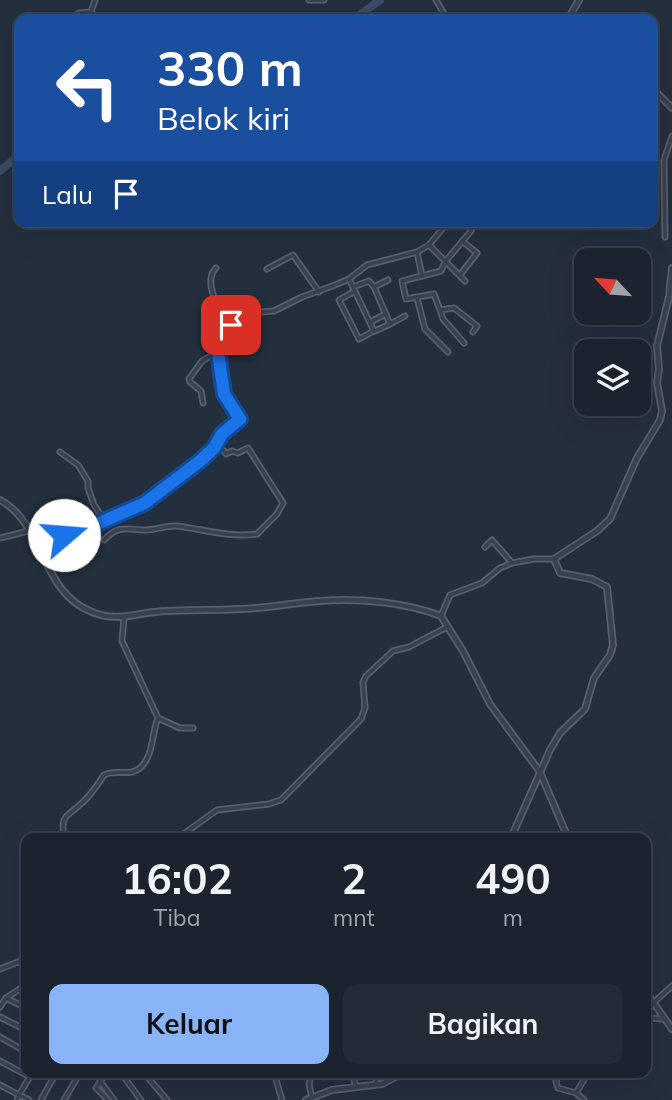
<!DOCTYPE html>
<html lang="id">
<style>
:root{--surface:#1b232e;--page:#242b36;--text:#f1f3f6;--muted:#a0a4aa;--line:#39404a;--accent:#8ab4f8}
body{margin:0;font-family:Mulish,sans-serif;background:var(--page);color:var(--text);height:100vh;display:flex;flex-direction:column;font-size:26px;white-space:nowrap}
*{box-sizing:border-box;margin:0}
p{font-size:23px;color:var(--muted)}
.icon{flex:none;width:38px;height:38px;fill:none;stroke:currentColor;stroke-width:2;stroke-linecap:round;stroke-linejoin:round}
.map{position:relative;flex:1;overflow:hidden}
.side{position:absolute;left:21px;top:833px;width:630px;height:245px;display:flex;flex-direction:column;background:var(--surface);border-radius:14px;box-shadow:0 7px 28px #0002,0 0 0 2px var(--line)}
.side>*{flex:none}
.top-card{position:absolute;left:14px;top:14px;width:644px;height:214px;border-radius:14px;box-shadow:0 7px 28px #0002,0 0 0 2px var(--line);background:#1a4fa0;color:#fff;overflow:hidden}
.needle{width:46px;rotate:296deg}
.tools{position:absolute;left:574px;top:248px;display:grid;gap:14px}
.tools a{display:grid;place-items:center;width:77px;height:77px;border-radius:14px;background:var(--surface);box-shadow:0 7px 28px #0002,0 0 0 2px var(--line);font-size:35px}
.pin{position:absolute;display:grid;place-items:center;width:60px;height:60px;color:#fff;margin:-30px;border-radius:14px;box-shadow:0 4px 10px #0006}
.me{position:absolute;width:77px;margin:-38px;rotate:72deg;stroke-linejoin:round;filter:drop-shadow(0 0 5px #0008)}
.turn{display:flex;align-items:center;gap:24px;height:147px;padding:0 28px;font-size:32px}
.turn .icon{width:91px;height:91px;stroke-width:2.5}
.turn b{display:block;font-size:49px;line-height:60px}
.then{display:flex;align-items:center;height:66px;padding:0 28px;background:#0003;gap:14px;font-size:26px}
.eta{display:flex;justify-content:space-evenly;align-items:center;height:119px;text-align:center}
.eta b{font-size:42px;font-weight:700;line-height:49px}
.primary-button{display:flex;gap:14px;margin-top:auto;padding:14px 28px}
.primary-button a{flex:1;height:80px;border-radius:14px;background:var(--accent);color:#111;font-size:28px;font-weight:700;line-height:80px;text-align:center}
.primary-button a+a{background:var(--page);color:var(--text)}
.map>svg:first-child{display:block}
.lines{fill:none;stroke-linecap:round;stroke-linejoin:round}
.river{stroke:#394c67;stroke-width:8}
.minor-casing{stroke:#565f6c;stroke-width:7}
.tertiary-casing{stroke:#565f6c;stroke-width:8}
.minor{stroke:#38414e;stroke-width:3.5}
.tertiary{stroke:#38414e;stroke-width:4.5}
.route-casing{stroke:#114b97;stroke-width:18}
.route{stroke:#1a73e8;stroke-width:12}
</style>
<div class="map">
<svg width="672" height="1100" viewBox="0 0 672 1100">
<rect width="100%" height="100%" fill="#242f3e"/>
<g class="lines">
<g class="river">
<path d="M354,19L380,0"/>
<path d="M0,171L19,155"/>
</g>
<g class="minor-casing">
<g id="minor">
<path d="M309,0H324"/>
<path d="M436,0L447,19"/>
<path d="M71,19L79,13L91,12L95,0"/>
<path d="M665,237L664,160L672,136"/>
<path d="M429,245L465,281"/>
<path d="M417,252L422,276L402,281L406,299L434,294L440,310L454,308L477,326L473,332"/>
<path d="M216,268C202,282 220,313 231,325"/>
<path d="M267,269L293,255L319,292"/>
<path d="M460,275L477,253L462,241"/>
<path d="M422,276L441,271L445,262L471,231"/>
<path d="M349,279L374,331L359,339L339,300L355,291"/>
<path d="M353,287L369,281L374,287L390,324L375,331"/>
<path d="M374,287L388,280"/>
<path d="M417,298L425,329L448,352"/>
<path d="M440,310L443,319L464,343"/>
<path d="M370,322L386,314"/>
<path d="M390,324L405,316"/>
<path d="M203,403L201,391L190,382L189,379L202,361L218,352"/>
<path d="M60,452L78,465L88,481V488L94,505L104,520"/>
<path d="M0,538L28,531L70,534L145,503L200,461L214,448L222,434L240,419L224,394L218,352L231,325L249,313L274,311L302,297L335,285L349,279L367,265L417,252L429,245L448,222"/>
<path d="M104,540C118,525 126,529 143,530C155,531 165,525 176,526C203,529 229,538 257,534L277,514L283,503L248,448L238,453L232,451L226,454L217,442"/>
<path d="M485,547L492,540L512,563"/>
<path d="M441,616L450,595L482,583L500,568L512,563L534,559H554"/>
<path d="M158,718L180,728H193"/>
<path d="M64,838C60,813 68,817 83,802C91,795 98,784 104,775C113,770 122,774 132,772C154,766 151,734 158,718L122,641L124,618"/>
<path d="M178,838L217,810L269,804L281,800L361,719L365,708L363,682L366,676L393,651L409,647L447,627"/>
<path d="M0,969L26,959"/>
<path d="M6,998L26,985"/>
<path d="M653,1003L672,986"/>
<path d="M0,1007L6,998L26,1008"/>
<path d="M0,1017L26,1030"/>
<path d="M646,1018L663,1019"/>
<path d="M0,1037L26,1052"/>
<path d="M0,1061L30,1077"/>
<path d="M106,1073L96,1088L108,1100"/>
<path d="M121,1073L141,1100"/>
<path d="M144,1073L167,1100"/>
<path d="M274,1073L282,1100"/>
<path d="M312,1073L309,1084L312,1098"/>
<path d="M352,1073L356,1087"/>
<path d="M558,1073L556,1082L558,1088L576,1093"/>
<path d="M100,1081L114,1100"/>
<path d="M376,1084L377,1073"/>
<path d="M0,1085L19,1095L32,1073"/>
<path d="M17,1100L19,1095L29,1100"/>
<path d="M41,1100L56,1073"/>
<path d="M64,1100L80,1073"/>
<path d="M584,1100L576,1093L588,1073"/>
</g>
</g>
<g class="tertiary-casing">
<g id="tertiary">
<path d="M568,19L579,0"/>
<path d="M653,89L672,108"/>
<path d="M0,500C45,524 40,592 92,612C118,623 139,612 165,611C195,609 226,611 256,608C277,607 298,602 320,601C359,598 404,602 441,616L463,651L490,704L540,772L568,838"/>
<path d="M511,838L550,750L560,733L585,709L594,678L610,655L613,645L607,587L592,579L560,573L554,559L597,531L610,519L637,458L660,420L662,411L657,383L659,369L657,346L669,297L672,268"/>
<path d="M646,992L672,1029"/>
<path d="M306,1100L332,1090L382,1084L403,1073"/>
</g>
</g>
<use href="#minor" class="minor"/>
<use href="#tertiary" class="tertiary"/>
</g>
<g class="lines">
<g class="route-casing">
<path id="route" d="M64,535L81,531L145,503L200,461L214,448L222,434L240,419L224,394L218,352L231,325"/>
</g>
<use href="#route" class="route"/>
</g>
</svg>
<div class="tools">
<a><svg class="needle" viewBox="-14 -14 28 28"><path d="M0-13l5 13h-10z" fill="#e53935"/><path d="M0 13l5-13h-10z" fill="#a0a4aa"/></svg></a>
<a><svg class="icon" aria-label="layers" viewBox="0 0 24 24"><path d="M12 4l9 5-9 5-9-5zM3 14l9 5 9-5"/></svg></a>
</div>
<div class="pin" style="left:231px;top:325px;background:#d93025"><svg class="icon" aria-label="arrive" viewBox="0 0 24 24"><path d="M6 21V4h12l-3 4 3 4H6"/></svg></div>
<svg class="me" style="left:64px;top:535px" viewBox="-20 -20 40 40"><circle r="19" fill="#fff"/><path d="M0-13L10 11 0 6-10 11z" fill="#1a73e8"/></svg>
<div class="top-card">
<div class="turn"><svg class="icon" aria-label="left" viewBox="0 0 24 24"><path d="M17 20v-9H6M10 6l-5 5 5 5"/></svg><div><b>330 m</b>Belok kiri</div></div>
<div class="then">Lalu<svg class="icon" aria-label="arrive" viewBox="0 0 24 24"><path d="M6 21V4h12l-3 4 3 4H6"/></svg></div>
</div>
<section class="side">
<div class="eta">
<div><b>16:02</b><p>Tiba</p></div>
<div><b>2</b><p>mnt</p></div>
<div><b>490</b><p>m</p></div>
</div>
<div class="primary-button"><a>Keluar</a><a>Bagikan</a></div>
</section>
</div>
